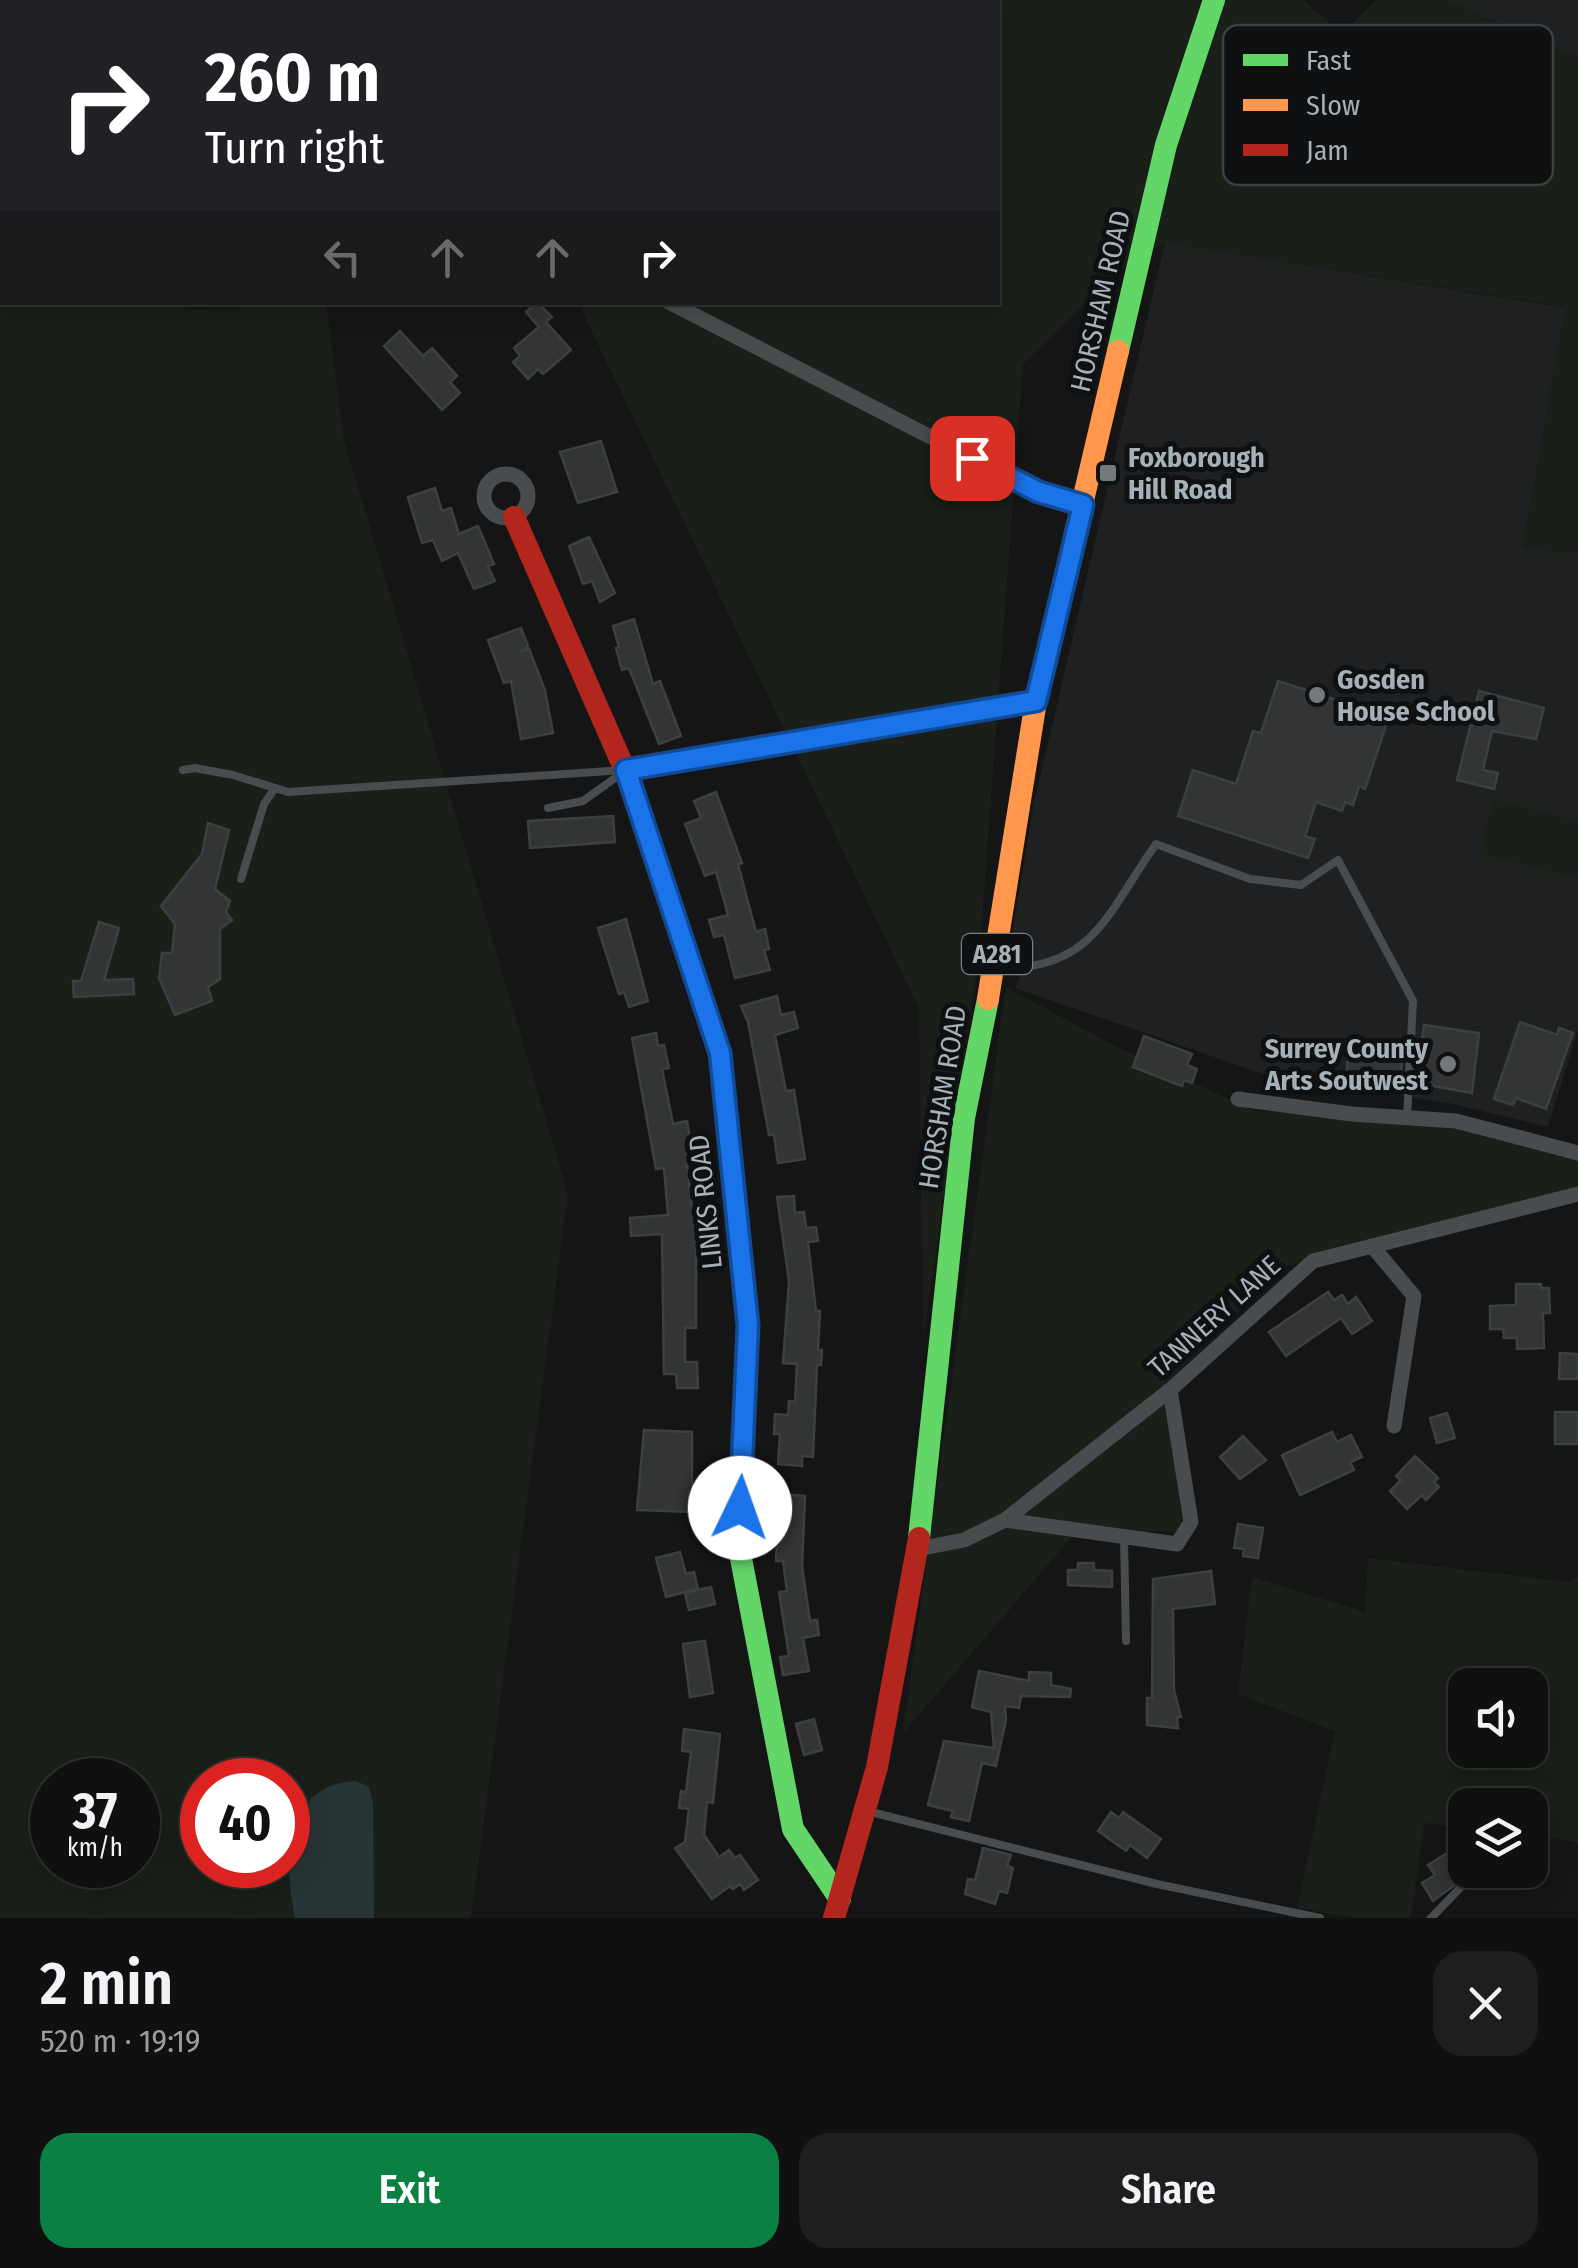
<!DOCTYPE html>
<meta charset="utf-8">
<style>
:root{--surface:#101010;--page:#1e1e1e;--text:#f1f3f6;--muted:#9c9d9f;--line:#303030;--accent:#0b8043}
body{margin:0;font-family:"Fira Sans Condensed",sans-serif;background:var(--page);color:var(--text);height:100vh;display:flex;flex-direction:column;font-size:38px;white-space:nowrap}
*{box-sizing:border-box;margin:0}
p{font-size:32px;color:var(--muted)}
.icon{flex:none;width:55px;height:55px;fill:none;stroke:currentColor;stroke-width:2;stroke-linecap:round;stroke-linejoin:round}
.map{position:relative;height:1918px;overflow:hidden}
.side{display:flex;flex-direction:column;background:var(--surface);flex:1}
.side>*{flex:none}
.banner{position:absolute;left:0px;top:0px;width:1000px;height:305px;box-shadow:0 5px 25px #0003,0 0 0 2px var(--line);background:#202124;color:#fff;overflow:hidden}
.tools{position:absolute;left:1448px;top:1668px;display:grid;gap:20px}
.tools a{display:grid;place-items:center;width:100px;height:100px;border-radius:20px;background:var(--surface);box-shadow:0 5px 25px #0003,0 0 0 2px var(--line);font-size:50px}
.speed{position:absolute;left:30px;top:1758px;display:flex;gap:20px;font-size:50px;font-weight:700;text-align:center}
.speed>*{display:grid;place-content:center;width:130px;height:130px;border-radius:50%;background:var(--surface);box-shadow:0 5px 25px #0003,0 0 0 2px var(--line);line-height:1}
.speed small{font-size:25px;font-weight:400}
.speed .limit{border:15px solid #d22;background:#fff;color:#111}
.pin{position:absolute;display:grid;place-items:center;width:85px;height:85px;color:#fff;margin:-42px;border-radius:20px;box-shadow:0 5px 15px #0006}
.me{position:absolute;width:110px;margin:-55px;rotate:3deg;stroke-linejoin:round;filter:drop-shadow(0 0 8px #0008)}
.turn{display:flex;align-items:center;gap:35px;height:210px;padding:0 40px;font-size:45px}
.turn .icon{width:130px;height:130px;stroke-width:2.5}
.turn b{display:block;font-size:70px;line-height:85px}
.lanes{display:flex;align-items:center;height:95px;padding:0 40px;background:#0003;justify-content:center;gap:50px;direction:ltr}
.lanes .off{opacity:.35}
.round{display:grid;place-items:center;flex:none;width:105px;height:105px;border-radius:30px;background:var(--page)}
.headline{display:flex;align-items:center;justify-content:space-between;height:170px;padding:0 40px}
h1{font-size:60px;font-weight:600;line-height:75px}
.action{display:flex;gap:20px;margin-top:auto;padding:20px 40px}
.action a{flex:1;height:115px;border-radius:30px;background:var(--accent);color:#fff;font-size:40px;font-weight:600;line-height:115px;text-align:center}
.action a+a{background:var(--page);color:var(--text)}
.map>svg:first-child{display:block}
.built{fill:#1f2022}
.green{fill:#1a1f19;fill-rule:evenodd}
.water{fill:#283537}
.building{fill:#323435;stroke:#3d4041;stroke-width:2.5}
.lines{fill:none;stroke-linecap:round;stroke-linejoin:round}
.lane{stroke:#494c4e;stroke-width:8}
.street{stroke:#494c4e;stroke-width:15}
.fast{stroke:#63d668;stroke-width:22}
.slow{stroke:#ff974d;stroke-width:22}
.jam{stroke:#b3261e;stroke-width:22}
.route-casing{stroke:#114b97;stroke-width:25}
.route{stroke:#1a73e8;stroke-width:18}
.poi-dot{fill:#737a7e;stroke:#0f1011;stroke-width:4}
.labels{text-anchor:middle;stroke-width:10;stroke-linejoin:round;paint-order:stroke}
.shield{fill:#0f1011;stroke:#788085;stroke-width:2.5}
.shield-label{font-size:25px;font-weight:bold;fill:#a5b0b7}
.street-label{font-size:28px;fill:#a5b0b7;stroke:#0f1011}
.poi-label{font-size:28px;font-weight:bold;fill:#a5b0b7;stroke:#0f1011;text-anchor:start}
.key{fill:#0f1011;stroke:#3c4043;stroke-width:2.5}
.key-label{font-size:28px;fill:#a5b0b7}
</style>
<div class="map">
<svg width="1578" height="1918" viewBox="0 0 1578 1918">
<rect width="100%" height="100%" fill="#151515"/>
<g class="built">
<path d="M1443,0H1578V57Z"/>
<path d="M1165,242L1566,308L1523,547L1578,553V1030L1548,1127L1449,1103L1266,1075L1015,988L1020,976L1031,972L1029,944L1011,940L1034,803Z"/>
</g>
<g class="green">
<path d="M901,0H1304L1341,34L1376,0H1443L1578,57V553L1523,547L1565,307L1165,242L1123,267L1023,364L980,948L923,1342L919,1008L578,303L998,302V2Z"/>
<path d="M0,247L2,302H173L195,310L326,303L344,440L568,1194L471,1918H0ZM52,1780H138V1865H52ZM202,1780H288V1865H202Z"/>
<path d="M1493,800L1578,821V878L1480,854Z"/>
<path d="M1006,987L1113,1045L1254,1111L1428,1116L1578,1146V1200L1283,1267L1165,1384L1183,1532L1077,1531L903,1733Z"/>
<path d="M1368,1558L1568,1582L1578,1577V1842L1530,1836V1805H1465V1828L1424,1823L1411,1918H1353L1297,1908L1335,1731L1238,1694L1252,1577L1365,1612ZM1465,1685H1530V1750H1465Z"/>
</g>
<path class="water" d="M356,1781L369,1787L373,1802L374,1918H295C284,1864 282,1784 356,1781Z"/>
<g class="building">
<path d="M537,302L552,317L546,322L571,350L543,374L538,369L528,379L513,362L520,356L514,348L539,327L526,312Z"/>
<path d="M400,331L423,356L432,348L457,376L450,382L460,393L442,410L384,346Z"/>
<path d="M601,441L617,492L578,503L560,452Z"/>
<path d="M435,488L442,511L451,508L459,534L478,526L494,564L488,566L495,581L474,589L458,553L442,561L433,540L422,543L408,497Z"/>
<path d="M589,537L615,593L600,602L592,581L583,584L569,546Z"/>
<path d="M634,619L653,684L660,681L681,736L659,744L629,668L622,670L616,648L619,647L613,626Z"/>
<path d="M521,628L528,646L523,650L529,649L545,690L553,733L521,739L511,681L504,683L488,640Z"/>
<path d="M1278,681L1367,710L1369,702L1391,710L1365,789L1359,786L1353,805L1345,802L1342,811L1316,802L1305,836L1315,839L1308,858L1178,816L1193,770L1236,784L1253,731L1261,733Z"/>
<path d="M1479,691L1544,708L1536,739L1492,731L1483,770L1498,773L1494,789L1457,780Z"/>
<path d="M716,792L742,863L738,864L756,932L765,929L769,949L764,950L770,970L735,978L724,935L714,937L709,920L728,915L716,872L705,876L685,824L701,818L694,801Z"/>
<path d="M613,816L615,842L530,848L528,821Z"/>
<path d="M208,823L229,830L215,889L230,901L226,912L232,920L220,929V979L208,987L212,1001L175,1015L159,978L162,953H172L175,924L161,906L202,854Z"/>
<path d="M626,919L648,1001L629,1007L624,992L619,994L598,928Z"/>
<path d="M99,922L119,928L104,980L133,979L134,994L74,997L73,981H81Z"/>
<path d="M777,996L781,1015L794,1012L798,1028L775,1035L786,1091L794,1090L805,1159L778,1163L774,1135H769L748,1022L741,1006Z"/>
<path d="M1520,1022L1557,1035L1559,1028L1573,1033L1546,1109L1516,1098L1513,1105L1494,1099Z"/>
<path d="M1424,1025L1479,1033L1472,1093L1416,1083Z"/>
<path d="M656,1033L658,1046L664,1045L669,1068L662,1069L673,1124L687,1121L694,1163L687,1164L696,1242V1328H685V1362H697L698,1388H677L676,1374H664L662,1234L631,1236L630,1218L668,1215L664,1168L656,1169L632,1038Z"/>
<path d="M1144,1036L1192,1054L1187,1065L1197,1069L1192,1083L1184,1080L1182,1086L1133,1067Z"/>
<path d="M1349,1052L1402,1060L1400,1085L1346,1077Z"/>
<path d="M794,1196L795,1213L804,1212L806,1228L816,1227L818,1241L808,1242L816,1311H820L818,1350H822L821,1365H817L813,1457L802,1456V1466L778,1464L780,1434H774L775,1414L788,1415L789,1401L795,1402L797,1364L783,1363L789,1281L777,1197Z"/>
<path d="M1516,1284H1541V1288H1549L1550,1313H1543L1544,1348L1517,1349V1338H1504L1503,1329H1490V1306L1516,1305Z"/>
<path d="M1328,1292L1334,1300L1342,1295L1348,1304L1356,1297L1372,1321L1352,1334L1341,1318L1286,1356L1269,1332Z"/>
<path d="M1560,1353L1578,1354V1379H1559Z"/>
<rect x="1555" y="1412" width="23" height="32"/>
<path d="M1447,1413L1455,1438L1437,1443L1430,1418Z"/>
<path d="M644,1430L692,1432V1512L637,1510Z"/>
<path d="M1332,1432L1337,1442L1351,1435L1362,1457L1350,1462L1354,1470L1300,1495L1282,1455Z"/>
<path d="M1243,1436L1266,1460L1240,1479L1220,1457Z"/>
<path d="M1415,1456L1438,1478L1434,1482L1439,1487L1426,1500L1422,1495L1407,1509L1390,1491L1401,1480L1396,1476Z"/>
<path d="M779,1494L805,1496L802,1567L810,1621L817,1620L819,1635L803,1638L809,1671L783,1675L780,1657L789,1656L779,1592L787,1591L783,1561H776Z"/>
<path d="M1238,1524L1263,1528L1258,1558L1243,1556L1244,1549L1234,1548Z"/>
<path d="M680,1552L686,1574L694,1572L698,1589L666,1597L656,1558Z"/>
<path d="M1078,1563H1094V1570L1112,1571V1587L1068,1585V1570H1078Z"/>
<path d="M1211,1571L1215,1604L1173,1609L1174,1690L1181,1717H1177L1178,1728L1147,1725V1698H1152L1153,1579Z"/>
<path d="M711,1587L715,1604L689,1610L685,1593Z"/>
<path d="M705,1641L713,1693L690,1697L683,1644Z"/>
<path d="M979,1671L1029,1681V1672L1051,1673V1685L1071,1689L1070,1697L1021,1696L1019,1708L1005,1706L1006,1720L996,1766L982,1763L969,1821L951,1817L953,1811L928,1805L944,1741L994,1748L991,1712L972,1707Z"/>
<path d="M814,1719L822,1750L804,1755L796,1724Z"/>
<path d="M684,1729L720,1734L713,1803L707,1802L704,1835L719,1857L729,1850L735,1858L740,1855L758,1880L744,1890L740,1884L733,1889L730,1886L712,1899L675,1848L685,1842L689,1809L679,1808L681,1791L686,1792L691,1752L682,1751Z"/>
<path d="M1111,1812L1119,1818L1123,1812L1161,1839L1147,1858L1130,1845L1126,1851L1098,1831Z"/>
<path d="M983,1848L1011,1855L1007,1866L1013,1868L1007,1893L999,1891L995,1904L965,1894L968,1879L975,1880Z"/>
<path d="M1455,1848L1465,1870L1471,1873L1433,1901L1422,1883L1435,1875L1428,1865Z"/>
</g>
<g class="lines">
<g class="lane">
<path d="M183,770L195,768L233,775L288,792L625,770L1032,702"/>
<path d="M548,808L583,801L622,773"/>
<path d="M241,879L264,804L275,788"/>
<path d="M997,968C1094,971 1108,911 1156,844L1250,879L1301,885L1338,860L1413,1001L1407,1118"/>
<path d="M1124,1537L1126,1641"/>
<path d="M867,1811L1157,1884L1320,1918"/>
<path d="M1431,1918L1466,1882L1505,1884"/>
</g>
<g class="street">
<path d="M0,236L2,237"/>
<path d="M669,302L1039,493L1083,505"/>
<circle cx="506" cy="496" r="22"/>
<path d="M1238,1099L1352,1114L1456,1121L1578,1153"/>
<path d="M1372,1246L1414,1296L1394,1426"/>
<path d="M1005,1520L1177,1544L1191,1522L1170,1390"/>
<path d="M918,1549L964,1540L1005,1520L1170,1390L1313,1261L1578,1194"/>
</g>
<g class="fast">
<path d="M1118,351L1166,145L1214,0"/>
<path d="M919,1538L964,1118L988,999"/>
<path d="M739,1548L793,1829L840,1899"/>
</g>
<g class="slow">
<path d="M660,873L720,1053L748,1325L739,1548"/>
<path d="M988,999L1036,701L1118,351"/>
</g>
<g class="jam">
<path d="M514,517L625,770L660,873"/>
<path d="M834,1918L877,1767L919,1538"/>
</g>
</g>
<g class="lines">
<g class="route-casing">
<path id="route" d="M740,1508L748,1325L720,1053L626,770L1036,701L1083,505L1039,492L972,458"/>
</g>
<use href="#route" class="route"/>
</g>
<g class="poi-dot">
<rect x="1098" y="463" width="20" height="20" rx="5"/>
<circle cx="1317" cy="695" r="10"/>
<circle cx="1448" cy="1064" r="10"/>
</g>
<g class="labels">
<rect class="shield" x="962" y="934" width="70" height="40" rx="8"/>
<g class="shield-label">
<text x="997" y="963">A281</text>
</g>
<g class="street-label">
<text transform="translate(1100 301) rotate(-77)" y="10">HORSHAM ROAD</text>
<text transform="translate(942 1097) rotate(-81)" y="10">HORSHAM ROAD</text>
<text transform="translate(705 1202) rotate(-96)" y="10">LINKS ROAD</text>
<text transform="translate(1214 1316) rotate(-42)" y="10">TANNERY LANE</text>
</g>
<g class="poi-label">
<text x="1128" y="467">Foxborough<tspan x="1128" dy="32">Hill Road</tspan></text>
<text x="1337" y="689">Gosden<tspan x="1337" dy="32">House School</tspan></text>
<text x="1428" y="1058" text-anchor="end">Surrey County<tspan x="1428" dy="32">Arts Soutwest</tspan></text>
</g>
</g>
<rect x="1223" y="25" width="330" height="160" rx="15" class="key"/>
<rect x="1243" y="54" width="45" height="12" fill="#63d668"/>
<rect x="1243" y="99" width="45" height="12" fill="#ff974d"/>
<rect x="1243" y="144" width="45" height="12" fill="#b3261e"/>
<g class="key-label">
<text x="1306" y="70">Fast</text>
<text x="1306" y="115">Slow</text>
<text x="1306" y="160">Jam</text>
</g>
</svg>
<div class="tools">
<a><svg class="icon" aria-label="sound" viewBox="0 0 24 24"><path d="M4 9h4l5-4v14l-5-4H4zM17 9q2 3 0 6"/></svg></a>
<a><svg class="icon" aria-label="layers" viewBox="0 0 24 24"><path d="M12 4l9 5-9 5-9-5zM3 14l9 5 9-5"/></svg></a>
</div>
<div class="speed"><div>37<small>km/h</small></div><div class="limit">40</div></div>
<div class="pin" style="left:972px;top:458px;background:#d93025"><svg class="icon" aria-label="arrive" viewBox="0 0 24 24"><path d="M6 21V4h12l-3 4 3 4H6"/></svg></div>
<svg class="me" style="left:740px;top:1508px" viewBox="-20 -20 40 40"><circle r="19" fill="#fff"/><path d="M0-13L10 11 0 6-10 11z" fill="#1a73e8"/></svg>
<div class="banner">
<div class="turn"><svg class="icon" aria-label="right" viewBox="0 0 24 24"><path d="M7 20v-9h11M14 6l5 5-5 5"/></svg><div><b>260 m</b>Turn right</div></div>
<div class="lanes"><svg class="icon off" aria-label="left" viewBox="0 0 24 24"><path d="M17 20v-9H6M10 6l-5 5 5 5"/></svg><svg class="icon off" aria-label="ahead" viewBox="0 0 24 24"><path d="M12 20V5M6 11l6-6 6 6"/></svg><svg class="icon off" aria-label="ahead" viewBox="0 0 24 24"><path d="M12 20V5M6 11l6-6 6 6"/></svg><svg class="icon" aria-label="right" viewBox="0 0 24 24"><path d="M7 20v-9h11M14 6l5 5-5 5"/></svg></div>
</div>
</div>
<section class="side">
<div class="headline"><div><h1>2 min</h1><p>520 m · 19:19</p></div><a class="round"><svg class="icon" aria-label="close" viewBox="0 0 24 24"><path d="M6 6l12 12M18 6L6 18"/></svg></a></div>
<div class="action"><a>Exit</a><a>Share</a></div>
</section>
